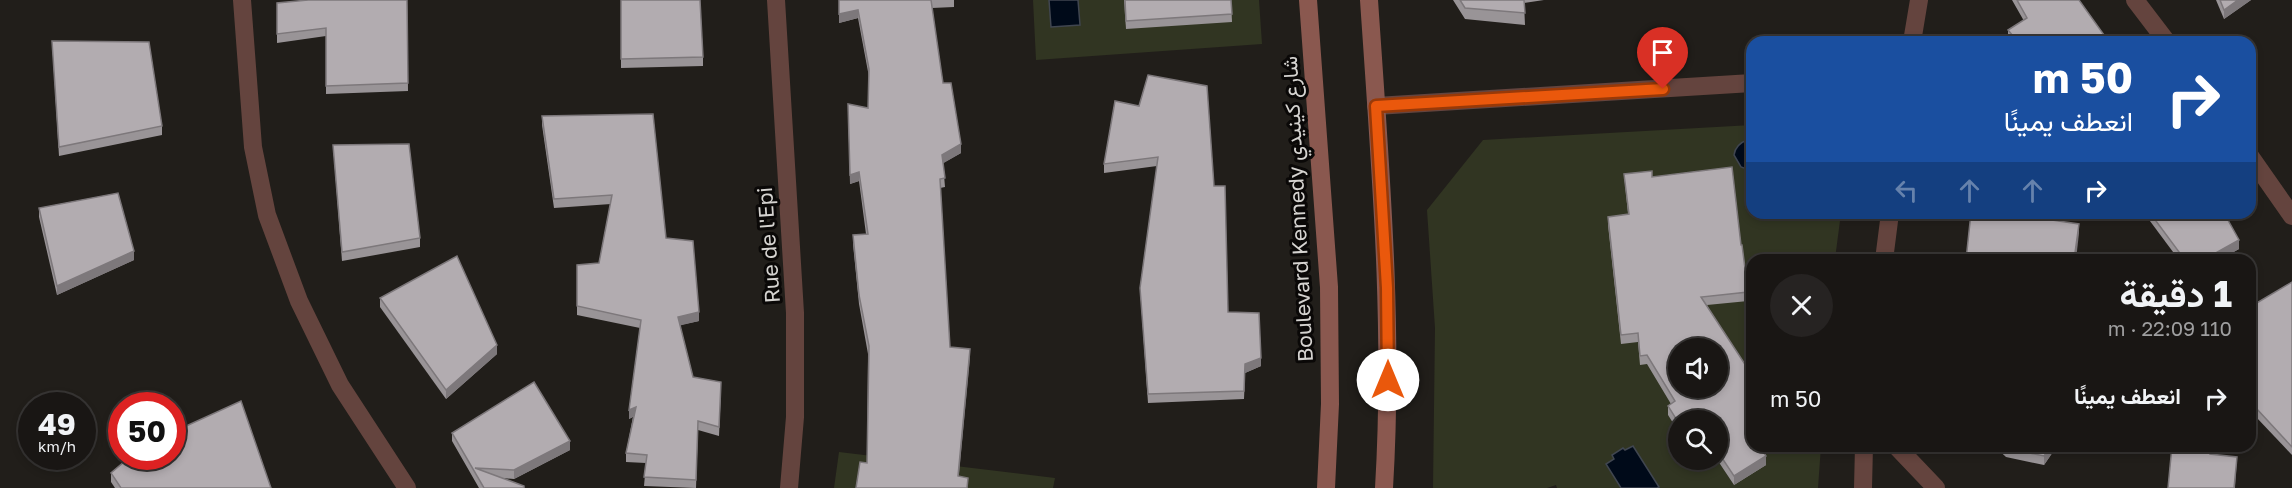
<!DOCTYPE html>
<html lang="ar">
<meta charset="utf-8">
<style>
:root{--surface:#191614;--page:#262322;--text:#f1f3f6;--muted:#9f9fa0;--line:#373534}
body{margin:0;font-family:"Golos Text",Vazirmatn,sans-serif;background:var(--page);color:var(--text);direction:rtl;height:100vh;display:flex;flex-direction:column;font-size:22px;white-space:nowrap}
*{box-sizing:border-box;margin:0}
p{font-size:20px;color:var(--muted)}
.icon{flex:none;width:33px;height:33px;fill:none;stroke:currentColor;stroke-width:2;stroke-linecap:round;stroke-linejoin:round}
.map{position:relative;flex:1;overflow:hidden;direction:ltr}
.details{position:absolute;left:1746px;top:254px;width:510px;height:198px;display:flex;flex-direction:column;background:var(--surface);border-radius:18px;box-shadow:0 3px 9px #0003,0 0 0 2px var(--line);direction:rtl}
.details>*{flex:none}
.top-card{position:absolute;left:1746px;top:36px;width:510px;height:183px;border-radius:18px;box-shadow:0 3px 9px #0003,0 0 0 2px var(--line);direction:rtl;background:#1a4fa0;color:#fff;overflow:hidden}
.tools{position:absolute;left:1668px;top:338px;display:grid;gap:12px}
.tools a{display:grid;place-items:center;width:60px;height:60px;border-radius:50%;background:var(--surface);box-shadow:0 3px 9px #0003,0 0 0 2px var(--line);font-size:30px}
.speed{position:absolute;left:18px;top:392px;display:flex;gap:12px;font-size:30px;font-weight:700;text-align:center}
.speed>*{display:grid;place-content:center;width:78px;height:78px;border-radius:50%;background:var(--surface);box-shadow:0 3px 9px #0003,0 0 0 2px var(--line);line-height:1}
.speed small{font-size:15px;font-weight:400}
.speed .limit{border:9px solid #d22;background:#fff;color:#111}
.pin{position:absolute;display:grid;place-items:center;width:51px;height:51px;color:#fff;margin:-62px -26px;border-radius:50% 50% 50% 0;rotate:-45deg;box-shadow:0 0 6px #0007}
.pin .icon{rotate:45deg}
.me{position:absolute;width:66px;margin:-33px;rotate:0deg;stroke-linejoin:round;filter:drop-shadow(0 0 4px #0008)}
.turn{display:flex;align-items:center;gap:21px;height:126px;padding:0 24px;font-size:27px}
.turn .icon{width:78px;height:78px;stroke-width:2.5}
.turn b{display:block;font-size:42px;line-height:51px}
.lanes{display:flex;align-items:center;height:57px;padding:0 24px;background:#0003;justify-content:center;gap:30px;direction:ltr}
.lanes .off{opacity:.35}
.round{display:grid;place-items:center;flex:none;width:63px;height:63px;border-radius:32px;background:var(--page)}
.headline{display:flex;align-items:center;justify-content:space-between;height:102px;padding:0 24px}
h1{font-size:36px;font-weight:700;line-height:45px}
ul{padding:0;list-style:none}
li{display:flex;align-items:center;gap:18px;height:84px;padding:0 24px}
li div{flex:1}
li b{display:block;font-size:22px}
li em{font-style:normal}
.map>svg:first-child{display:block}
.green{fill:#313522}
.water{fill:#000a19;stroke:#404650;stroke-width:1.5}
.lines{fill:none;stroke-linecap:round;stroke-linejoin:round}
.minor{stroke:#64443e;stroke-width:18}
.secondary{stroke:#8a584f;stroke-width:18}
.wall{fill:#999497}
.shaded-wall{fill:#7d787b}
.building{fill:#b2acb0;stroke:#7d787b;stroke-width:1.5;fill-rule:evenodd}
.route-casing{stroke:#983908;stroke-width:15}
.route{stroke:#ea580c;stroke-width:10}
.labels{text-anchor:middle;stroke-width:6;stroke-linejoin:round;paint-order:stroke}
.street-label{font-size:21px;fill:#d5d3d0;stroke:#0a0807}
</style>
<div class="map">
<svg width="2292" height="488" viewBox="0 0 2292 488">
<rect width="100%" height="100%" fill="#211e1a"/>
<g class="green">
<path d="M1033,0H1049L1051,26L1080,25L1078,0H1124L1127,29L1230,0H1259L1262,44L1036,60Z"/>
<path d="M1752,125V140H1747L1741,167L1752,171V213H1841L1835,259L1752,260V383L1718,348H1678L1675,410L1668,415L1678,431V459H1696L1703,470L1718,461L1734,485L1760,455L1774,446H1821L1818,488H1657L1658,487L1623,448L1612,455L1614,459L1606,464L1621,488H1557L1556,485L1547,488H1433L1435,328L1427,210L1483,140Z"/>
<path d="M839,452L1055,478L1053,488H834Z"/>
</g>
<g class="water">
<path d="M1049,0H1078L1080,25L1051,27Z"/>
<path d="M1747,140H1752V171L1741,167L1734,155C1735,147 1739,143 1747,140Z"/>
<path d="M1633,446L1659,487L1657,488H1621L1606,464L1614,459L1612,455L1623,448L1625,450Z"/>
</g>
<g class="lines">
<g class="minor">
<path d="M242,0L253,147L267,215L299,301L340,385L407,488"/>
<path d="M776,0L795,313V417L789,488"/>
<path d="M2135,0L2167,42"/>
<path d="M1912,42L1919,0"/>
<path d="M1376,106L1752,83"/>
<path d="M2250,156L2292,216"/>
<path d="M1884,260L1890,213"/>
<path d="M1896,446L1936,488"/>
<path d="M1863,488L1864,446"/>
</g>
<g class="secondary">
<path d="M1308,0L1329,287L1330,404L1326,488"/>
<path d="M1369,0C1380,163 1394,325 1384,488"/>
</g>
</g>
<g class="wall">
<path d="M407,0L408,91L326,94V36L277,43V3Z"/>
<path d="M621,0L703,57V66L621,68Z"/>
<path d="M839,0H954V7L932,8L943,83L961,153L943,163L945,187L940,188L950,347L970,358L867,463L868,354L859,304L853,244V235L866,234L859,181L850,184L848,104L868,108L869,77L858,18L839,23Z"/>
<path d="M1124,0H1231L1232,22L1126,29Z"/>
<path d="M1453,0H1544L1524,3L1525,25L1465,19Z"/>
<path d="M2012,0H2079L2109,42H2011L2008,39V30L2024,21Z"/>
<path d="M2216,0H2251L2224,19Z"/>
<path d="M52,41L162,126V135L59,156Z"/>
<path d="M1115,101L1214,186L1228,312L1261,366L1245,373L1244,399L1148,403L1140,288L1157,166L1104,173V164Z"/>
<path d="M542,116L666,238L699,321L680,325L693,377L721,391L719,436L698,430L696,488L644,486L646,463L626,462V453L633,417L629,419L640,328L577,315V265L599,263L611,204L554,208L542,125Z"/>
<path d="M333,145L420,238V247L342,261Z"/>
<path d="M1624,174L1652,177L1741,245L1748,292V301L1707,305L1774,446L1764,452L1766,465L1734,485L1718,461L1703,471L1696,459H1718L1678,420V431L1668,415V406L1671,404L1647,364L1640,365L1638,342L1621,344L1608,225V217L1628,214Z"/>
<path d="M39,208L134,260L57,295L39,217Z"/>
<path d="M2144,213H2224L2239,249L2219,260H2179Z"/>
<path d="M2292,282V455L2256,417L2250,407V307Z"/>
<path d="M380,298L497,354L446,399L380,307Z"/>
<path d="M452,433L570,450L514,479L502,478L524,488H479L452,441Z"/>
<path d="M1994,446H2057L2044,465L2006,457Z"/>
<path d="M111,473L271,488H115L111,482Z"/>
</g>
<g class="shaded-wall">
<path d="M2238,0H2251L2224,19V10Z"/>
<path d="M858,10V18L839,23V14Z"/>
<path d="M961,144V153L942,164V155Z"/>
<path d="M859,172V181L850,184V175Z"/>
<path d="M2053,213H2057L2051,229V220Z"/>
<path d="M2079,224V233L2076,260H2074Z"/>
<path d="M2239,240V249L2219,260H2203Z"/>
<path d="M134,251V260L57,295V286Z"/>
<path d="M699,312V321L678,326V317Z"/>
<path d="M497,345V354L446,399V390Z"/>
<path d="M970,349V358L958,485V476Z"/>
<path d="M1261,358V366L1245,373L1244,399L1245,364Z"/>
<path d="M636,407V415L629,419V410Z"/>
<path d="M570,441V450L514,479V470Z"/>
<path d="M1760,446H1774L1760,455Z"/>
<path d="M2051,446H2057L2044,465V456Z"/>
<path d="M1718,452V461L1703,471V462L1707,459H1718Z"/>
<path d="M1766,456V465L1734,485V476Z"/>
<path d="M2237,457L2235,488H2234Z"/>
</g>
<g class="building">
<path d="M308,0H407L408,83L326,86V28L277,34V3Z"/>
<path d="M621,0H700L703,57L621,59Z"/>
<path d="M839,0H931L943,83H951L961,144L942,155L945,178L940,179L950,347L970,349L958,476L968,478L967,488H856L860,462L867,463L869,346L859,295L853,235L868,234L859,172L850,175L848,104L868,108L869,69L858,10L839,14Z"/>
<path d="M1125,0H1231L1232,14L1126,21Z"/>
<path d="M1460,0H1524L1525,13L1465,8Z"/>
<path d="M2017,0H2079L2109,42H2018L2008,30L2027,18Z"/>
<path d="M2220,0H2238L2224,10Z"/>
<path d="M52,41L149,42L162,126L59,147Z"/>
<path d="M1148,75L1207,86L1214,186H1225L1228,312L1259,313L1261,358L1245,364L1244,391L1148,394L1140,288L1158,157L1104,164L1115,101L1139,106Z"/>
<path d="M653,114L666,238L693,241L699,312L678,317L693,377L721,382L719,427L698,421L696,480L644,477L647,455L626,453L636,407L629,410L641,320L577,306V265L599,263L612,195L554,199L542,116Z"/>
<path d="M409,144L420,238L342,252L333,145Z"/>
<path d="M1732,167L1741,245H1742L1748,292L1701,297L1752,375V446H1760L1766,456L1734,476L1718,452V420H1678V422L1668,406L1675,401L1647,355L1640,356L1638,333L1621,335L1608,217L1629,214L1624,174L1652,171V177ZM1678,348H1718V387H1678Z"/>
<path d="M118,193L134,251L57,286L39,208Z"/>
<path d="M1971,213H2053L2051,220L2079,224L2074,260L2053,259V260H1966Z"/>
<path d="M2150,213H2224L2239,240L2203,260H2185Z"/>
<path d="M457,256L497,345L446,390L380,298Z"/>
<path d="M2292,282V447L2256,408L2250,398V307Z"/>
<path d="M534,382L570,441L514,470L475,468L524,486V488H484L452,433Z"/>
<path d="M241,401L271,488H121L111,473L131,456H172V420L178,416L184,427Z"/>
<path d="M2003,446H2051L2044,456L2006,448Z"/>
<path d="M2172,446H2211L2210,454L2237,457L2234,488H2168Z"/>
</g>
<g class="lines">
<g class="route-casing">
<path id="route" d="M1388,380L1387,288L1376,106L1663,89"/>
</g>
<use href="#route" class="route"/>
</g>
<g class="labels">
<g class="street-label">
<text transform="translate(1298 209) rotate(-93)" y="7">Boulevard Kennedy شارع كينيدي</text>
<text transform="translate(769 245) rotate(-94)" y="7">Rue de l'Epi</text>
</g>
</g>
</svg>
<div class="tools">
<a><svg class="icon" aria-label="sound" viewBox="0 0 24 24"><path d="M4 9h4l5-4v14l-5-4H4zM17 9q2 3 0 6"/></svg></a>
<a><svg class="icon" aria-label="search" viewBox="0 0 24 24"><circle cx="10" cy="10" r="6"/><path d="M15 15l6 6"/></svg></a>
</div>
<div class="speed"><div>49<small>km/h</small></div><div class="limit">50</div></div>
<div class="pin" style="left:1663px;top:89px;background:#d93025"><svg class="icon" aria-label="arrive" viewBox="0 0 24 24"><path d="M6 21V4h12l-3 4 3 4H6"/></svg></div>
<svg class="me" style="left:1388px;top:380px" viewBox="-20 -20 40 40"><circle r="19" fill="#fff"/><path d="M0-13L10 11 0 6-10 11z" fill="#ea580c"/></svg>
<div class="top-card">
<div class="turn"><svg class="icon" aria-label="right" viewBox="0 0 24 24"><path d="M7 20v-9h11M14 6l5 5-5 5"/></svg><div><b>50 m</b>انعطف يمينًا</div></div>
<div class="lanes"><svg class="icon off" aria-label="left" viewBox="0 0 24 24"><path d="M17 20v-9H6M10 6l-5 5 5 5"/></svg><svg class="icon off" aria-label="ahead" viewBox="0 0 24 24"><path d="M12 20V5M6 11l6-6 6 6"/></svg><svg class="icon off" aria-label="ahead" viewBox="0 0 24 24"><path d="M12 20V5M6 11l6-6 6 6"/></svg><svg class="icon" aria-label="right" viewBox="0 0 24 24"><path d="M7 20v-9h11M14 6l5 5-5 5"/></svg></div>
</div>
<section class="details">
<div class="headline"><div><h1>1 دقيقة</h1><p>110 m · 22:09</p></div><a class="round"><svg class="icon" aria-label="close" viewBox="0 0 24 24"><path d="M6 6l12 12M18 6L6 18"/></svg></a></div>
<ul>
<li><svg class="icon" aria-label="right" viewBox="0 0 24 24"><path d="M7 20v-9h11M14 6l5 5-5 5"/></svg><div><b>انعطف يمينًا</b></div><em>50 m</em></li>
</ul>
</section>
</div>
